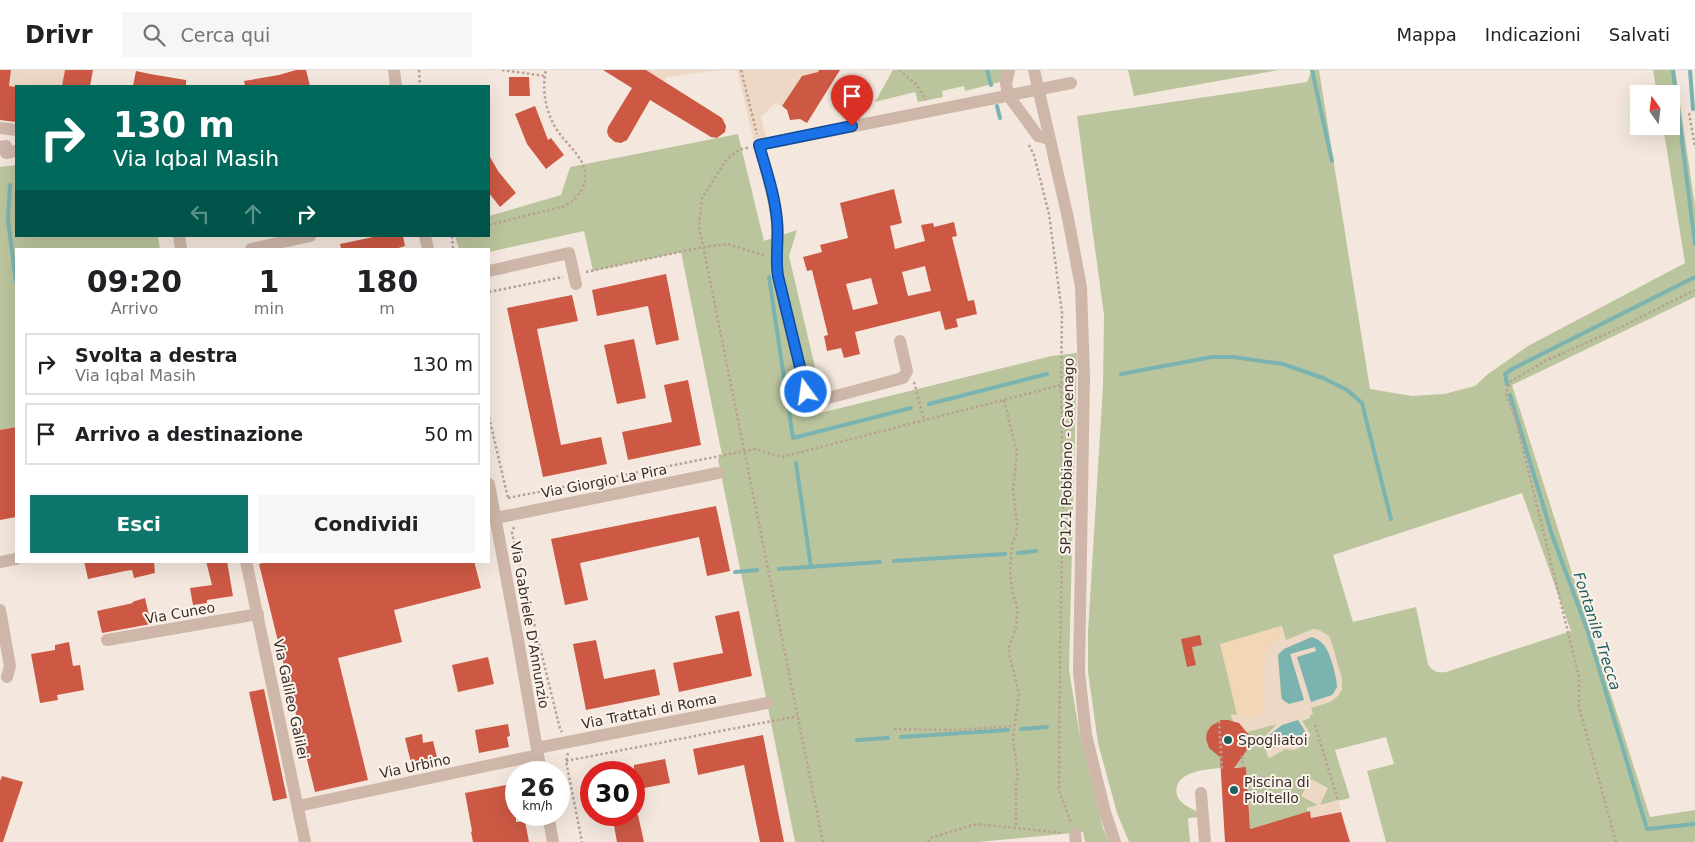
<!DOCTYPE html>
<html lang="it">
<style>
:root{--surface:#fff;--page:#f6f6f6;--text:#202124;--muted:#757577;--line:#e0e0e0;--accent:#0f766e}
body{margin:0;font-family:"DejaVu Sans",sans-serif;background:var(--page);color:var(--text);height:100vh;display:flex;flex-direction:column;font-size:19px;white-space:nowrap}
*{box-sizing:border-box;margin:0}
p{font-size:16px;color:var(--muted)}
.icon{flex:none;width:28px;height:28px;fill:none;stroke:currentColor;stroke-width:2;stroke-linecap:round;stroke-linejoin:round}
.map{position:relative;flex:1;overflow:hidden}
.panel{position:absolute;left:15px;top:178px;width:475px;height:315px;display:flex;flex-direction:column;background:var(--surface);border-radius:0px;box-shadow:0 5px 20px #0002}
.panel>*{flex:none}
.banner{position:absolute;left:15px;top:15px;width:475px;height:152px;border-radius:0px;box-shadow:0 5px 20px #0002;background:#00695c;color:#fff;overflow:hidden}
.needle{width:32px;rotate:346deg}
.tools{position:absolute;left:1630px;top:15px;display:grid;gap:10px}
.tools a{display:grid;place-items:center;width:50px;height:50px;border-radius:0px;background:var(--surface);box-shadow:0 5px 20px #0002;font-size:25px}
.speed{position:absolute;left:505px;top:691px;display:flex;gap:10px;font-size:25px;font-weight:700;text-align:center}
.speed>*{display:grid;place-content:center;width:65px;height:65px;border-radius:50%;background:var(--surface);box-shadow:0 5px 20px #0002;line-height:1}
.speed small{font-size:12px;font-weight:400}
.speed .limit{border:8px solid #d22;background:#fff;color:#111}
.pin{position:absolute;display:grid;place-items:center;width:42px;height:42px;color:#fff;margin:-51px -21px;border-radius:50% 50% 50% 0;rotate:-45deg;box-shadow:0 0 5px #0007}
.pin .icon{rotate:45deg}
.me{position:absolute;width:55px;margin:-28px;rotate:346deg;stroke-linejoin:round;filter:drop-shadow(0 0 4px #0008)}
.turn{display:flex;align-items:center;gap:18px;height:105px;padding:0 15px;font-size:22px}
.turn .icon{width:65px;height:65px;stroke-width:2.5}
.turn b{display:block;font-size:35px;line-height:42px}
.lanes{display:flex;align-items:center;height:48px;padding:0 15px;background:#0003;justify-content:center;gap:25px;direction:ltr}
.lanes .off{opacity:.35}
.eta{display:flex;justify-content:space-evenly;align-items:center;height:85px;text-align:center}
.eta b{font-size:30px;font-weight:600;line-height:35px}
.cta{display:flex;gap:10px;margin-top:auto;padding:10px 15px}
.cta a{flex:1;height:58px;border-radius:0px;background:var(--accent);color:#fff;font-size:20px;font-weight:600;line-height:58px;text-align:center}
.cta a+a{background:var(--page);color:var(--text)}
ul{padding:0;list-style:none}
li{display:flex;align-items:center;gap:15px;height:62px;margin:0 10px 8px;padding:0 5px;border:2px solid var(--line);border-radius:0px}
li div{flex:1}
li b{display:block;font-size:19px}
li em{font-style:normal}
header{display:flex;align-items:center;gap:30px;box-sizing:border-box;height:70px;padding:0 25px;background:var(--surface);border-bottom:1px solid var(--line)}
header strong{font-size:24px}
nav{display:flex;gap:28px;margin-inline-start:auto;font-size:18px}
.search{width:350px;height:45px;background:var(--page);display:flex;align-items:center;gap:12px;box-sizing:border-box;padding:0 18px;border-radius:0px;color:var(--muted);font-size:19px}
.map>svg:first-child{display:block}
.green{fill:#bbc59d;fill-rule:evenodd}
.sand{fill:#f1d7b4}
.plaza{fill:#edd8c5;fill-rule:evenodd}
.water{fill:#7bb3b1}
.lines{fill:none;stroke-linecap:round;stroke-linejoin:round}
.stream{stroke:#7bb3b1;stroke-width:4}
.building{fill:#cd5944;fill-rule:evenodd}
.path{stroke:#baa093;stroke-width:2.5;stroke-dasharray:2.5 2.5;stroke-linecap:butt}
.minor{stroke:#ceb7a9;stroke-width:12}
.route-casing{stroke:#114b97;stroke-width:12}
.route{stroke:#1a73e8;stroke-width:9}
.poi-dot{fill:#1c5f5e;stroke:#fbf3eb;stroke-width:2}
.labels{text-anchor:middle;stroke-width:4;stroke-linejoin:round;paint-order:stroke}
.street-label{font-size:14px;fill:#3a2d29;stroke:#fbf3eb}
.poi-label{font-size:14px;fill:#3a2d29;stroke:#fbf3eb;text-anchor:start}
.water-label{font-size:15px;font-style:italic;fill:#1c5f5e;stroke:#fbf3eb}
</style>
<header>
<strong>Drivr</strong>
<div class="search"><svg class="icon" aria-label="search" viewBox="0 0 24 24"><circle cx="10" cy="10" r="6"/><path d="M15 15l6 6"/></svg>Cerca qui</div>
<nav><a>Mappa</a><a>Indicazioni</a><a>Salvati</a></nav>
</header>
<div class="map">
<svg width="1695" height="772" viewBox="0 0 1695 772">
<rect width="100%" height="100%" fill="#f4e8de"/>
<g class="green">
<path d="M893,0H1004L1000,12L965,21L964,16L942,21L943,27L918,32L915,22L875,32Z"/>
<path d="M1128,0H1279L1134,26Z"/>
<path d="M1312,0H1319L1370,319L1412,326L1444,324L1475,316L1488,304L1528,276L1685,193L1663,56H1671V24H1657L1653,0H1675L1695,136V227L1512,315L1650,747L1695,740V772H1386L1367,701L1394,694L1386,667L1335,680L1350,728L1307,738L1308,742L1250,759L1246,697C1228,698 1183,696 1177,716C1173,732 1189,737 1200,743V747L1188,748L1190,772H1129L1117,743L1098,673L1088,602V562L1103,315L1104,245L1077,46L1307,12ZM1522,423L1571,561L1446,602C1437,603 1433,602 1428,594L1416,537L1353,552L1333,485Z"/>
<path d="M738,64L764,171L797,160L789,186L817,306L796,314L804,347L1051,286L1077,283L1069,600L1079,661L1103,758L1109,772H1085L1083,762L979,772H795L718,389L722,385L681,182L593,201L584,161L489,182V179H459L455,166H489V146L561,125L570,97Z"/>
<path d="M16,95V166H158L160,179H16V357L0,360V97Z"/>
</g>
<path class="sand" d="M1277,557L1280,567L1269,574L1264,584V643L1244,649L1237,645L1220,574Z"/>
<g class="plaza">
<path d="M11,0H65L62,16L16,17L9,16Z"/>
<path d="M646,0H720L667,7L664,11Z"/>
<path d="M737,0H819L818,3L802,7L782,36L774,34L761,47L768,73L755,76Z"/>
<path d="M1282,556L1286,570L1313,559L1319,560L1329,566L1331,570L1342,609V620L1338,626L1330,632L1311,638L1313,644L1310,645V648L1302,651L1311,665L1299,678L1294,680L1285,679L1270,688L1268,687L1263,668L1277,654L1240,664L1232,649L1231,644L1237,645L1243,643L1245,648L1264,643V584L1269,574L1280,567L1277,557ZM1312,567L1318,570L1325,576L1333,597L1337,617L1334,623L1329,626L1315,576L1290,584L1304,630L1286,633L1281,628L1278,585L1284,579Z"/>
<path d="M1311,709L1328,718L1320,735L1338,730L1341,741L1315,747L1313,752L1310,741H1307V738L1318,735L1301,726Z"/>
</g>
<g class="water">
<path d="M1312,567C1316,569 1320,570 1323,574C1330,581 1337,607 1337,617L1332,625L1311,632L1297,587L1316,581L1315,577L1290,584L1304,630L1289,634L1282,629L1278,585L1284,579Z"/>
<path d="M1298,650L1305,661L1296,672L1285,671L1274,678L1267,667L1282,655Z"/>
</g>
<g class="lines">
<g class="stream">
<path d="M987,0L991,15"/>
<path d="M1312,0L1332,91"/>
<path d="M1673,0L1695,174"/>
<path d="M1690,0L1693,39"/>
<path d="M997,36L1000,48"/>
<path d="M10,115L8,150L16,212"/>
<path d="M769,207L793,368L911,338"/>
<path d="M1121,304L1212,287H1233L1283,294L1323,308L1347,320L1362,333L1391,449"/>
<path d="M1507,314L1505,304L1512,299L1695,207"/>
<path d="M1510,325L1552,465L1587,559L1647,759L1695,754"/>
<path d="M929,334L1047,304"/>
<path d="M796,393L811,497"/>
<path d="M1018,483L1036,481"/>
<path d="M894,491L1005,484"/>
<path d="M779,499L880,492"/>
<path d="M735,502L757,500"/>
<path d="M1021,659L1047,657"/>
<path d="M901,667L1008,660"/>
<path d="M857,670L888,668"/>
</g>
</g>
<g class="building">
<path d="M0,0H11L9,16L16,17V52L0,50Z"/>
<path d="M65,0H93L90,16H62Z"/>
<path d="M296,0H306L310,16H245L244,11L279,5Z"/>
<path d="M603,0H646L722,48L726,56L725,62L717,68L711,67L650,30L627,70L621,73L615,72L609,67L607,62L608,57L632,18Z"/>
<path d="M819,0H840L807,53L800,49L790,50L787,40L782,36L802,6L818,2Z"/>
<path d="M136,1L150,4L186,10V16H133Z"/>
<path d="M509,7H529L530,26H509Z"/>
<path d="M535,36L548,70L551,68L564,85L546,99L527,74L515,44Z"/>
<path d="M489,85L498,101L516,123L500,137L489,123Z"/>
<path d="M894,119L902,153L890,156L895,179L925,171L921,155L933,153L934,157L954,152L957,166L952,167L968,231L974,230L977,244L956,249L958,257L945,260L940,241L855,262L860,284L844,288L841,278L827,281L824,266L828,265L812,200L807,201L803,187L822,182L820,175L848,168L840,133ZM925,196L931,221L908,226L902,202ZM871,208L878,234L853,240L846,214Z"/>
<path d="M378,166H403L405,176L395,179H341L340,174Z"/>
<path d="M666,204L679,270L656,275L648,236L597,246L592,220Z"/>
<path d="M572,225L578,251L537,259L561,375L601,367L607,394L543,407L507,238Z"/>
<path d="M634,269L646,328L617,334L604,275Z"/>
<path d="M688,310L701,375L628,390L622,362L672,352L664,315Z"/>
<path d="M16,357V447L0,450V360Z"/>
<path d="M716,436L730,501L707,506L699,467L580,493L588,530L565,535L551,469Z"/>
<path d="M84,491H154L155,503L134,508L132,500L125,501L88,509Z"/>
<path d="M206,491H227L233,526L207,530V533L193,535L190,518L212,515Z"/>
<path d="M272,491H474L481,518L394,540L402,572L338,588L368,710L315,722L259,494Z"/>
<path d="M145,528L151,554L102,563L97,541L133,533L132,532Z"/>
<path d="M739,541L752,606L679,622L673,593L723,583L715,546Z"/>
<path d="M1200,565L1202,575L1192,577L1196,595L1187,597L1181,569Z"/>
<path d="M596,570L604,609L655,599L660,625L586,640L573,574Z"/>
<path d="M69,572L73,596L80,595L84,620L57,625L58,630L40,633L31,584L55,580V575Z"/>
<path d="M488,587L494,614L458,622L452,595Z"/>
<path d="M264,619L287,728L273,731L249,622Z"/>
<path d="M1221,650H1228L1239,653L1249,665L1250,671L1247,680L1234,698L1246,697L1250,759L1310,741L1311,748L1341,742L1350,772H1225L1220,687L1209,678L1206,669L1207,662L1211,656Z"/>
<path d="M508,654L510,666L507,667L509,677L479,683L475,660Z"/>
<path d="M422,664L423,673L433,671L438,691L412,697L405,668Z"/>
<path d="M763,665L784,772H760L744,695L698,705L693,679Z"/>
<path d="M665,689L670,713L634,720V695Z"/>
<path d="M2,706L23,712L3,772H0V711Z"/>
<path d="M516,713V752L525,751L529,772H473L471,762L472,761L465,723Z"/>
<path d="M612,745H638L644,772H617Z"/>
</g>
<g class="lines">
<g class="path">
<path d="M419,0L420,16"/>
<path d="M502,0L545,6"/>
<path d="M741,0L757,64"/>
<path d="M899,0L916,14L926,30"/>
<path d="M1689,43L1695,77"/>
<path d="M1029,75L1034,85L1049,144L1062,243L1061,315L1063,434L1060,586L1059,720L1071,753"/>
<path d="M748,78L740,79L727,89L702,128L699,156L823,772"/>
<path d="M489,155L565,136C573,131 579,126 583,117C594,90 563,75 553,53C545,37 542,18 546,0"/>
<path d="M452,166L453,179"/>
<path d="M586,202L703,177L728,174L765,186"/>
<path d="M489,222L563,207"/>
<path d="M914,312L924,350"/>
<path d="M1004,330L1017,382L1013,420L1017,453L1016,465L1012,474L1010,501L1012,520L1017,537V546L1016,557L1009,577L1010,587L1019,624L1013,668L1018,707L1016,714V758"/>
<path d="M489,347L508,428"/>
<path d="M508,428L755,379L782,387L1061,315"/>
<path d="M514,457L512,463L560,659L562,662"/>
<path d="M1219,651L1222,699"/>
<path d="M1315,655L1338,730"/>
<path d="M894,659L955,660L1014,656"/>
<path d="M568,683L566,691L582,772"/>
<path d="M1242,686L1243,697"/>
<path d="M566,691L798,646"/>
<path d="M928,772L930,768L977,754L1063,763"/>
<path d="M1616,772L1579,637V607L1516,350L1506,324L1510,312L1545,291L1617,259L1695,220"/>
</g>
<g class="minor">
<path d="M394,0L396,16"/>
<path d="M1009,0L1006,13L1008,25L1038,66L1049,69"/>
<path d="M1034,0L1068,148L1081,217L1084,306L1079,602L1086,665L1105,742L1115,772"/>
<path d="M0,58L16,60"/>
<path d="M0,77L6,76V83L16,81"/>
<path d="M179,166L181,179"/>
<path d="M425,166L428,179"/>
<path d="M251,179L310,166"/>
<path d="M489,201L569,183L576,214"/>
<path d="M900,271L907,301L903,308L817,331L814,332L809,329L806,322L778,206C775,187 779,169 777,151C774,125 766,100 759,75L1071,13"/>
<path d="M489,414L518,570L541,702"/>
<path d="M496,448L718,403"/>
<path d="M246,491L305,772"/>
<path d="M0,492L16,489"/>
<path d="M0,540L10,596L7,607"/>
<path d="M107,570L258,544"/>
<path d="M537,678L767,633"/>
<path d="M1201,723L1205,772"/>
<path d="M298,736L538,685"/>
<path d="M548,745L553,772"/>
<path d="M1075,764L1076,772"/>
</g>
</g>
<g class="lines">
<g class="route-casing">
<path id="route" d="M806,322L778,206C775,187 779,169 777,151C775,125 766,100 759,75L852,56"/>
</g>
<use href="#route" class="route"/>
</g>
<g class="poi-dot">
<circle cx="1228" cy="670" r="5"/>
<circle cx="1234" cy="720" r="5"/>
</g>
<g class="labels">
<g class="street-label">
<text transform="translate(1067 386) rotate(-89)" y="5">SP121 Pobbiano - Cavenago</text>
<text transform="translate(604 411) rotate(-11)" y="5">Via Giorgio La Pira</text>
<text transform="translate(180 543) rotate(-10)" y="5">Via Cuneo</text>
<text transform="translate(530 555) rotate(80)" y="5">Via Gabriele D'Annunzio</text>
<text transform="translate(291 629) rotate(78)" y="5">Via Galileo Galilei</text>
<text transform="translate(649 641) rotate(-11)" y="5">Via Trattati di Roma</text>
<text transform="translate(415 696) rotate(-12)" y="5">Via Urbino</text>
</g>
<g class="poi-label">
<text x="1238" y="675">Spogliatoi</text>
<text x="1244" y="717">Piscina di<tspan x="1244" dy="16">Pioltello</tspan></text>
</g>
<g class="water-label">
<text transform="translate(1597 561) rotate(72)" y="5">Fontanile Trecca</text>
</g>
</g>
</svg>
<div class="tools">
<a><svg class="needle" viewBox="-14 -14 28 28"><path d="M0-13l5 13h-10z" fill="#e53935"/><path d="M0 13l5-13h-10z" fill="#757577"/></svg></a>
</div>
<div class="speed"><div>26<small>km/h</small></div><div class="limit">30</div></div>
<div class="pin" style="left:852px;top:56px;background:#d93025"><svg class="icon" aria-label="arrive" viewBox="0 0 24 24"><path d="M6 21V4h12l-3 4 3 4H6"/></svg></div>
<svg class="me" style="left:806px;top:322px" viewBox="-20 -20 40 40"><circle r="17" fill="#1a73e8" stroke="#fff" stroke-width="3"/><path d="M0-11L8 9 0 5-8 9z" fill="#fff"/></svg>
<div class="banner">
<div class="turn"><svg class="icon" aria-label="right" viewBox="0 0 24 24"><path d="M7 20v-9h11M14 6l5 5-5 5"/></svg><div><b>130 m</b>Via Iqbal Masih</div></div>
<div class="lanes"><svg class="icon off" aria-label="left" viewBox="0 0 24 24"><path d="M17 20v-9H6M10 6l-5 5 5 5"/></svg><svg class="icon off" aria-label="ahead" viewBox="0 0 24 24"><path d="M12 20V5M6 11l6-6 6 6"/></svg><svg class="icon" aria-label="right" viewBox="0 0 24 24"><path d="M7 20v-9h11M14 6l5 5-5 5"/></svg></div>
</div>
<section class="panel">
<div class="eta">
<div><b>09:20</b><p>Arrivo</p></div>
<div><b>1</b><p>min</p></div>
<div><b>180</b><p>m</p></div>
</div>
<ul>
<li><svg class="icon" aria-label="right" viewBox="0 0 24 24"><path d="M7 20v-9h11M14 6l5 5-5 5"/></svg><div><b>Svolta a destra</b><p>Via Iqbal Masih</p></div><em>130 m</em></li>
<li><svg class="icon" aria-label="arrive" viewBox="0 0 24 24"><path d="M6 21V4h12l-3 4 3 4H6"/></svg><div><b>Arrivo a destinazione</b></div><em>50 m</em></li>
</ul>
<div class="cta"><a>Esci</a><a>Condividi</a></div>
</section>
</div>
